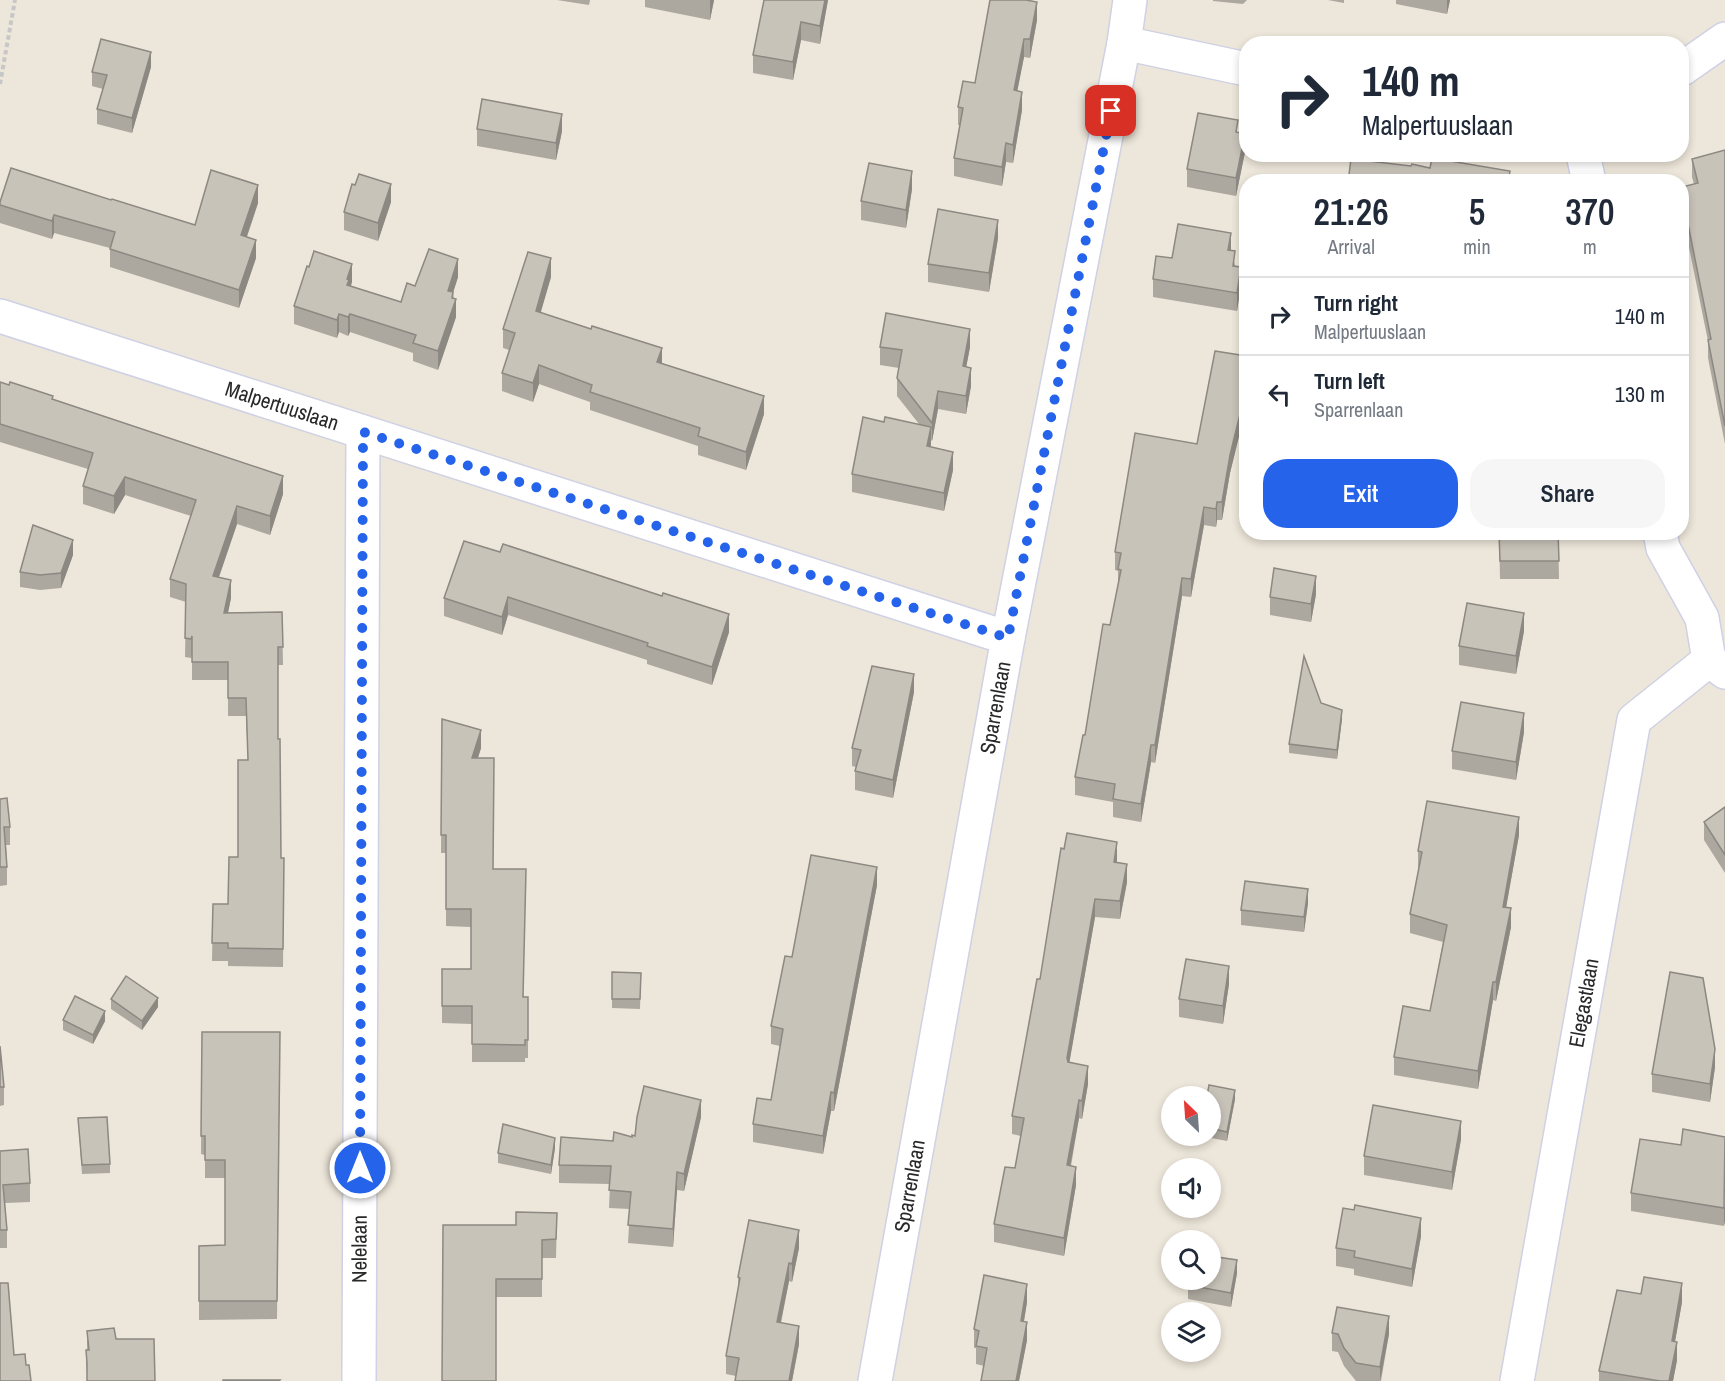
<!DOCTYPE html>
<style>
:root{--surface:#fff;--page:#f6f6f7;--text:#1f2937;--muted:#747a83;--line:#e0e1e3;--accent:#2563eb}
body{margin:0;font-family:"Archivo Narrow",sans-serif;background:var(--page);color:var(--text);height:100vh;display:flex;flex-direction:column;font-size:22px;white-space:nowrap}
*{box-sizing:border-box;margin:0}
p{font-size:20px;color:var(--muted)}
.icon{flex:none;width:33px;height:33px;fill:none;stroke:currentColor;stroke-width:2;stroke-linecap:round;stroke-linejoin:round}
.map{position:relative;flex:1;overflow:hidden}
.side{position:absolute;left:1239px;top:174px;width:450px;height:366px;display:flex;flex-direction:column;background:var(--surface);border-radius:24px;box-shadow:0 3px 9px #0003}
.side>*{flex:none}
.guide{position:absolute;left:1239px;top:36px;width:450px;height:126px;border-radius:24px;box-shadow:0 3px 9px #0003;background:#fff;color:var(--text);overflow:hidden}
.needle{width:39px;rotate:335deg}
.buttons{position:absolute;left:1161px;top:1086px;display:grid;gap:12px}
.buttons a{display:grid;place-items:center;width:60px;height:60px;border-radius:50%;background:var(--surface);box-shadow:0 3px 9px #0003;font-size:30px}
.pin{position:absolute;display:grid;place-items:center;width:51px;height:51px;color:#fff;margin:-26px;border-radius:12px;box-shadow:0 3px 9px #0006}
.me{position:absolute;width:66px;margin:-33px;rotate:0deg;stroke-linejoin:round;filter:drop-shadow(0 0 4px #0008)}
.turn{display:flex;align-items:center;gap:21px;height:126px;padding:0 24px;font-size:27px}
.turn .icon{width:78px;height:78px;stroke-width:2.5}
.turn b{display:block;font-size:42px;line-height:51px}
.eta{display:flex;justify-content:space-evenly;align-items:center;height:102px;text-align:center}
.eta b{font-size:36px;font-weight:600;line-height:42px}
.primary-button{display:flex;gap:12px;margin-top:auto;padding:12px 24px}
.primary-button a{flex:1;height:69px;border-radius:24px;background:var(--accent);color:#fff;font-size:24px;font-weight:600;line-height:69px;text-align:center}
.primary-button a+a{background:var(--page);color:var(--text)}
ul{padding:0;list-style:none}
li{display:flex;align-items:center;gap:18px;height:78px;padding:0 24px;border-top:2px solid var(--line)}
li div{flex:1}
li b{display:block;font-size:22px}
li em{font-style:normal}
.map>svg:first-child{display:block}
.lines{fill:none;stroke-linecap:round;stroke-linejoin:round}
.minor-casing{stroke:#cfd1e4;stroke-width:36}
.path{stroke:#c7c7c7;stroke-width:4;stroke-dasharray:4.5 3;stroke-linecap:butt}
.minor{stroke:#fff;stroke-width:33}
.wall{fill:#aca89f}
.shaded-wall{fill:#8c8882}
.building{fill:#c8c3b9;stroke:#8c8882;stroke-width:1.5}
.route{stroke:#2563eb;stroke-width:10;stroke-dasharray:0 18}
.labels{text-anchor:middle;stroke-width:4.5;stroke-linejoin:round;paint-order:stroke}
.street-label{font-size:21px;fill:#292929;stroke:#fff}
</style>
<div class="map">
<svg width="1725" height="1381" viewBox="0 0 1725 1381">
<rect width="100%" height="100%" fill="#ede6da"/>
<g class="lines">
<g class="minor-casing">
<g id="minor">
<path d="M1124,43L1246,69"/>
<path d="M1682,69L1725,39"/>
<path d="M1583,154L1589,182"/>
<path id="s1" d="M0,316L1008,638"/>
<path d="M1660,532L1663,548L1702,618L1709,660L1725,672"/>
<path id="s2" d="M359,1381L363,432"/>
<path id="s3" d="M875,1381L1008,638L1124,43L1130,0"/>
<path id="s4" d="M1517,1381L1634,720L1709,660"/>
</g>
</g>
<path class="path" d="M0,84L15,0"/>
<use href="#minor" class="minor"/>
</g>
<g class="wall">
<path d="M557,0H590L589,5Z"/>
<path d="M645,0H714L710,20L645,7Z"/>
<path d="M764,0H828L820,44L801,40L793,80L753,73V55Z"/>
<path d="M1213,0H1247L1243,4L1213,1Z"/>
<path d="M1328,0H1344V3Z"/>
<path d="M1396,0H1450L1447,14L1396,4Z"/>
<path d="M1037,20L1030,58L1024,57L1017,91L1022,110L1013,163L1006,162L1002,186L954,176V158L960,125H958V107L975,83Z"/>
<path d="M151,67L132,133L97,124V109L103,89L92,86V72Z"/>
<path d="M477,129L562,131L556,160L477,146Z"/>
<path d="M1238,132L1245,152L1236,196L1187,187V169Z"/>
<path d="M1725,150V444L1708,358V341L1682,213V187L1694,184L1692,177V159Z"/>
<path d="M912,189L906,228L861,220V201Z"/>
<path d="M111,200L195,225L258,203L247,237L256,258L239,308L110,267V248L54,233L52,239L0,223V202Z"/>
<path d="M391,202L378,241L344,230V212Z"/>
<path d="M998,238L989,292L928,282V264Z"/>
<path d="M1231,251L1241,285L1237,311L1153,297V279L1172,258Z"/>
<path d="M458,277L453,292L456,317L438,370L413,361V353L350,332L348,336L339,332L337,338L294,324V306L352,282L351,286L401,302L415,286Z"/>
<path d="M551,277L540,312L662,363L764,414L746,470L698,455V446L590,410V402L539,384L533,402L502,391V373L509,350L503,348V329Z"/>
<path d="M880,347H970L966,367L971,386L966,414L938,409L932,441L931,440L930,447L953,470L944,511L852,492V474L884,422L919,424L897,396V378L899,368L880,365Z"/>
<path d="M1246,356V420H1243L1230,473L1222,520H1217L1216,527L1204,525L1191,597L1182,596L1155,763L1151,762L1141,822L1113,817V802L1075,795V777L1085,735L1110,625L1118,586V571L1115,570V552L1197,444Z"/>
<path d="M0,382L53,399L283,494L270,535L237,524L219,577L231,598L228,613L282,612L283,665H278V739L281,858H284L283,967L228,966V961H212L213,904H228L238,857L248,760L246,716H228V680H192V655L191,658L185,657L186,602L170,597V579L191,516L125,495L114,514L83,504V486L88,469L0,442Z"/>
<path d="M1499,532H1558L1559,579H1500Z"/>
<path d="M464,541L729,632L712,685L647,664V660L508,615L502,635L444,616V598Z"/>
<path d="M73,555L61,588L40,590L20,587V572Z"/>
<path d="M1316,594L1311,622L1270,615V597Z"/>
<path d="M1524,631L1516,674L1459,665V646Z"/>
<path d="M914,692L893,798L855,790V771L856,767L852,766V748Z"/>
<path d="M442,719L481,748L478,758L493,869L524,997H528V1058H525V1062H472V1024L442,1023V969H471V927L446,926V853H441Z"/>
<path d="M1342,719L1337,759L1289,753V744Z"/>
<path d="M1524,732L1516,780L1452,769V751Z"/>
<path d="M0,799L10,827V845H6L7,867V885L0,886Z"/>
<path d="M1725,807V873L1704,840V822Z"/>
<path d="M1519,835L1506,907L1511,927L1496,1001L1493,1000L1478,1089L1394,1075V1057L1430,1011L1443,942L1410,933V914L1419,869H1418V851Z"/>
<path d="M1117,860V863L1127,882L1120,919L1095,917L1069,1063L1088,1084L1082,1119L1079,1118L1071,1166L1076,1185L1064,1256L994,1242V1224L1015,1168L1021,1136L1012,1134V1116L1040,979Z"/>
<path d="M877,885L834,1111H831L823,1154L753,1142V1124L771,1100L780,1046L771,1044V1026L792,957Z"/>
<path d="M1308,903L1304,932L1241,925V910Z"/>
<path d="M612,972L641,973L640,1009L612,1008Z"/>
<path d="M1229,984L1223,1024L1179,1017V999Z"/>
<path d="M111,999L158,1007L142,1030L111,1009Z"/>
<path d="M63,1020L105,1021L93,1044L63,1030Z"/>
<path d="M202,1032H280L277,1319L199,1320V1246L225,1245V1178H205V1155L201,1154Z"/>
<path d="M0,1046L4,1087V1105L0,1106Z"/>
<path d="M1715,1067L1710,1102L1652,1092V1074Z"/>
<path d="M1210,1096L1235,1099L1227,1141L1201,1136H1210Z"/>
<path d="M701,1117L684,1191L677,1190L673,1247L628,1243L630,1209L609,1208L610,1184L559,1183V1165L613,1141L632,1137Z"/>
<path d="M78,1118L110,1164V1173L82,1174Z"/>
<path d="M1725,1137L1724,1226L1631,1211V1193L1681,1145Z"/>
<path d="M1461,1139L1452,1190L1364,1175V1156Z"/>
<path d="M555,1148L551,1174L498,1163V1153Z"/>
<path d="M0,1151L30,1183V1202L5,1203L7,1230V1248H0Z"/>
<path d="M557,1213L556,1258H542V1297H496L442,1381L516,1225Z"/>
<path d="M1421,1236L1412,1287L1354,1275V1269L1336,1266V1248Z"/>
<path d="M799,1248L792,1282L789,1281L781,1323L799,1344L792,1381H735L736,1376L726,1374V1356L738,1292V1277Z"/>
<path d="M1237,1273L1231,1307L1188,1299V1285Z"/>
<path d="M1641,1294L1682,1302L1675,1341L1677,1360L1673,1381H1599V1371Z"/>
<path d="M1027,1302L1024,1321L1027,1340L1019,1381H981L984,1366L976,1364V1348H974V1329Z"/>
<path d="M114,1328L87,1375L86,1364V1350H87V1331Z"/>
<path d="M1332,1333L1389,1334L1381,1381H1356L1344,1366L1338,1352L1332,1351Z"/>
</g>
<g class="shaded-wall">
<path d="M710,0H714L710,20Z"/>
<path d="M825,0H828L820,44V26Z"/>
<path d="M1447,0H1450L1447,14Z"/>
<path d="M1037,2V20L1030,58V39Z"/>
<path d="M801,22V40L793,80V62Z"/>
<path d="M1024,39V57L1014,108V90Z"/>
<path d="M151,52V67L132,133V118Z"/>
<path d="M1022,92V110L1013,163V145Z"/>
<path d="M562,114V131L556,160V143Z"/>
<path d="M1245,134V152L1236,196V178Z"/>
<path d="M1006,143V162L1002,186V167Z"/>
<path d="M912,171V189L906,228V210Z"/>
<path d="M391,184V202L378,241V223Z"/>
<path d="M258,185V203L241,253V235Z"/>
<path d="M54,215V233L52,239V221Z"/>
<path d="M998,220V238L989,292V273Z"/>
<path d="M1231,233V251L1228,250Z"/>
<path d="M256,240V258L239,308V290Z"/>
<path d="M551,258V277L536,329V311Z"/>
<path d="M458,259V277L448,309V291Z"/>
<path d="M352,264V282L349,290L347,303V279Z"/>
<path d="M1241,267V285L1237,311V293Z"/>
<path d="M453,292V307L456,299V317L438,370V351Z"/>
<path d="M339,314V332L337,338V320Z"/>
<path d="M350,314V332L348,336V317Z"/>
<path d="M970,329V347L963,384V366Z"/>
<path d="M662,348V366L657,362Z"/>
<path d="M539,365V384L533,402V383Z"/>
<path d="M971,368V386L966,414V396Z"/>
<path d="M938,391V409L932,441V423Z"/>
<path d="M764,396V414L746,470V452Z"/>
<path d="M1243,402V420L1230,473L1222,520V502L1230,455Z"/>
<path d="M931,427V445L927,464V446Z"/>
<path d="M953,452V470L944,511V493Z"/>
<path d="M283,476V494L270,535V516Z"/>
<path d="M125,477V495L114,514V496Z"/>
<path d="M1217,502V520L1216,527V509Z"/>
<path d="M237,506V524L213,594V576Z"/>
<path d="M1204,507V525L1191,597V579Z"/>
<path d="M73,540V555L61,588V573Z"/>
<path d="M1316,576V594L1311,622V604Z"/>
<path d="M1182,578V596L1155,763V745Z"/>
<path d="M231,580V598L224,631V613Z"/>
<path d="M508,597V615L502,635V617Z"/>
<path d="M1524,613V631L1516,674V656Z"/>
<path d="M729,614V632L712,685V667Z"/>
<path d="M914,674V692L893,798V780Z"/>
<path d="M1342,710V719L1337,759V750Z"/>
<path d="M1524,713V732L1516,780V762Z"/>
<path d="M481,730V748L472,776V758Z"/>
<path d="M1151,745V762L1141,822V804Z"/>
<path d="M1519,817V835L1503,925V907Z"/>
<path d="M1117,842V860L1114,880V862Z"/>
<path d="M1127,864V882L1120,919V901Z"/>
<path d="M877,867V885L834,1111V1093Z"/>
<path d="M1308,889V903L1304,932V917Z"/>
<path d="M1095,899V917L1067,1076V1058Z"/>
<path d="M1511,908V927L1496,1001V982Z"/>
<path d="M1229,966V984L1223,1024V1006Z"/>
<path d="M1493,982V1000L1478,1089V1071Z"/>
<path d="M158,998V1007L142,1030V1021Z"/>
<path d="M105,1011V1021L93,1044V1035Z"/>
<path d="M1715,1049V1067L1710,1102V1084Z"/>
<path d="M1088,1066V1084L1082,1119V1101Z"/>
<path d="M1235,1090V1099L1227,1141V1132Z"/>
<path d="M831,1092V1111L823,1154V1136Z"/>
<path d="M701,1100V1117L684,1191V1174Z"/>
<path d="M1079,1100V1118L1067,1183V1165Z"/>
<path d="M1461,1121V1139L1452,1190V1172Z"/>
<path d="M555,1138V1148L551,1174V1165Z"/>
<path d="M1076,1167V1185L1064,1256V1238Z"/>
<path d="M677,1172V1190L673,1247V1229Z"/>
<path d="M1725,1204V1222L1724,1226V1208Z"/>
<path d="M1421,1218V1236L1412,1287V1269Z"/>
<path d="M799,1230V1248L792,1282V1264Z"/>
<path d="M1237,1260V1273L1231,1307V1293Z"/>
<path d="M789,1263V1281L777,1340V1322Z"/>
<path d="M1682,1283V1302L1672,1359V1341Z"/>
<path d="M1027,1284V1302L1021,1339V1321Z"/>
<path d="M1389,1316V1334L1380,1381V1367Z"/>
<path d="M1027,1322V1340L1019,1381H1016Z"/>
<path d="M799,1326V1344L792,1381H789Z"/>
<path d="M1677,1342V1360L1673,1381H1669Z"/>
</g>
<g class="building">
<path d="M764,0H825L820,26L801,22L793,62L753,55Z"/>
<path d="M990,0H1026L1037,2L1030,39H1024L1014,90L1022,92L1013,145L1006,143L1002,167L954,158L963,108L958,107L963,81L975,83Z"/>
<path d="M101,39L151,52L132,118L97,109L107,75L92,72Z"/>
<path d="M482,99L562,114L556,143L477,129Z"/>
<path d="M1198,113L1238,120L1236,132L1245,134L1236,178L1187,169Z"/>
<path d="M1725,150V426L1708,340L1711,339L1682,194V187L1698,183L1692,159Z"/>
<path d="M1432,158L1510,171L1508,182H1348L1351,159L1411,166L1412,164L1430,168Z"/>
<path d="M869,163L912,171L906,210L861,201Z"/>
<path d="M11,168L111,200L112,199L195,225L211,170L258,185L241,235L256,240L239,290L110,249L115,232L54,215L52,221L0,205V202Z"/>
<path d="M359,174L391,184L378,223L344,212L352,184L355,185Z"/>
<path d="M938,209L998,220L989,273L928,264Z"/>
<path d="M1178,224L1231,233L1228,250L1235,251L1233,266L1241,267L1237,293L1153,279L1156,256L1172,258Z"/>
<path d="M429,249L458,259L448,291L453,292L452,298L456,299L438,351L413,343L416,335L350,314L348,317L339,314L337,320L294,306L307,266L309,267L314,251L352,264L347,279L349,280L347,285L401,302L407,283L415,286Z"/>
<path d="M528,252L551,258L536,311L591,329L592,326L662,348L657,362L764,396L746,452L698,436L700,428L590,392L592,385L539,365L533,383L502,373L515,333L503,329Z"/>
<path d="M886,313L970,329L963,366L971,368L966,396L938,391L932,423L897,378L902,350L880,347Z"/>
<path d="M1215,351L1246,356V403L1243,402L1230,455L1222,502H1217L1216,509L1204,507L1191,579L1182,578L1155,745H1151L1141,804L1113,799L1115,784L1075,777L1083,735H1085L1103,624L1110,625L1121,570L1118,569L1121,553L1115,552L1135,433L1197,444Z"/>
<path d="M0,382L9,385L10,382L53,396L52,399L283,476L270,516L237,506L213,576L231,580L224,613L282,612L283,647H278V739H280L281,858H284L283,949L228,948V943H212L213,904H228L229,857H238V760H248L246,698H228V662H192V636L191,639L185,638L186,584L170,579L196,500L125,477L114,496L83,486L93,453L0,424Z"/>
<path d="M863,417L884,422L885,417L931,427L927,446L953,452L944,493L852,474Z"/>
<path d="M33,525L73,540L61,573L40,575L20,572Z"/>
<path d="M1499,532H1558L1559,561H1500Z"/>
<path d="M464,541L500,552L503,544L662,596L663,593L729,614L712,667L647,646L648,643L508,597L502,617L444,598Z"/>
<path d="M1274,568L1316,576L1311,604L1270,597Z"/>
<path d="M1467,603L1524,613L1516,656L1459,646Z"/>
<path d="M1304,656L1321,703L1342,710L1337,750L1289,744Z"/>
<path d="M872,666L914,674L893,780L855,771L861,750L852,748Z"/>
<path d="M1461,702L1524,713L1516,762L1452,751Z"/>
<path d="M442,719L481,730L472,758H494L493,869H526L523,997H528V1040H525V1045L472,1044V1006H442V969H471V909H446V835H441Z"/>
<path d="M7,798L10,827H4L7,867H0V799Z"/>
<path d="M1427,801L1519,817L1503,907L1511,908L1496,982H1493L1478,1071L1394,1057L1403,1006L1430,1011L1447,925L1410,914L1422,852L1418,851Z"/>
<path d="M1725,807V855L1704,822Z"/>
<path d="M1067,833L1117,842L1114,862L1127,864L1120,901L1095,899L1067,1058L1068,1062L1088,1066L1082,1101L1079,1100L1067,1165L1076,1167L1064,1238L994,1224L1005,1167L1015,1168L1024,1118L1012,1116L1037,979H1040L1061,848L1064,849Z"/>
<path d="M811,855L877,867L834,1093L831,1092L823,1136L753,1124L757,1098L771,1100L783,1029L771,1026L785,956L792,957Z"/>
<path d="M1245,881L1308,889L1304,917L1241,910Z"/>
<path d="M1186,959L1229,966L1223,1006L1179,999Z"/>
<path d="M612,972L641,973L640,999H612Z"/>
<path d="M1670,972L1703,978L1715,1049L1710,1084L1652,1074Z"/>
<path d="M126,976L158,998L142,1021L111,999Z"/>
<path d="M75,996L105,1011L93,1035L63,1020Z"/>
<path d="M202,1032H280L277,1301H199V1246L225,1245V1160H205V1136H201Z"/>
<path d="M0,1046L4,1087H0Z"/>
<path d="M1209,1085L1235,1090L1227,1132L1210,1128V1096H1207Z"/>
<path d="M644,1086L701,1100L684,1174L677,1172L673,1229L628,1225L631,1192L609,1190L611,1166L559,1165L561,1137L613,1141L614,1132L632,1137V1135L635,1136L637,1117Z"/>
<path d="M1373,1105L1461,1121L1452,1172L1364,1156Z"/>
<path d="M107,1117L110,1164L82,1165L78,1118Z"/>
<path d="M503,1124L555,1138L551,1165L498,1153Z"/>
<path d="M1683,1129L1725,1137L1724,1208L1631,1193L1640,1139L1681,1145Z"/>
<path d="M28,1149L30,1183L3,1185L7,1230H0V1151Z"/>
<path d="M1355,1205L1421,1218L1412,1269L1354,1257L1355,1251L1336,1248L1343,1208L1354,1210Z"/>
<path d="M516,1212L557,1213L556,1239L542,1240V1279H496V1381H442L443,1225H516Z"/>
<path d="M749,1220L799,1230L792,1264L789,1263L777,1322L799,1326L789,1381H735L739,1358L726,1356L740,1278L738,1277Z"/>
<path d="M1210,1256L1237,1260L1231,1293L1188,1285L1189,1280H1210Z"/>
<path d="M984,1275L1027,1284L1021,1321L1027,1322L1016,1381H981L987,1348L976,1346L979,1331L974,1329Z"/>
<path d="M1644,1277L1682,1283L1672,1341L1677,1342L1669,1381H1660L1599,1371L1617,1290L1641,1294Z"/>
<path d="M0,1283H8L14,1355L25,1354L26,1365H29L31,1381H0Z"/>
<path d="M1337,1307L1389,1316L1380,1367L1356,1363L1344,1348L1338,1334L1332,1333Z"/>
<path d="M114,1328L116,1339H154L155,1381H87V1363L86,1350H89L87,1331Z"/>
<path d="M223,1380H280L279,1381H223Z"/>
</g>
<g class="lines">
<path class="route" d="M360,1168L363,432L1008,638L1111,111"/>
</g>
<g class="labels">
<g class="street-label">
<text dy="7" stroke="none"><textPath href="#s1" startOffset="296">Malpertuuslaan</textPath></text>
<text dy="7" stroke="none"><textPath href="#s3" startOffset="684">Sparrenlaan</textPath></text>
<text dy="7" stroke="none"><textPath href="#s4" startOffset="384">Elegastlaan</textPath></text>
<text dy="7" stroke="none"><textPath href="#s3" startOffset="198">Sparrenlaan</textPath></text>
<text dy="7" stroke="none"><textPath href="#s2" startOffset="132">Nelelaan</textPath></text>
</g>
</g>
</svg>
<div class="buttons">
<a><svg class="needle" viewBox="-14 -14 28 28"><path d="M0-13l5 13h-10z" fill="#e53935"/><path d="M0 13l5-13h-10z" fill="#747a83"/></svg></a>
<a><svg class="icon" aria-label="sound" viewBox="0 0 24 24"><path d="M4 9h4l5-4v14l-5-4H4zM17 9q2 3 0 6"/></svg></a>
<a><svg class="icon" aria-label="search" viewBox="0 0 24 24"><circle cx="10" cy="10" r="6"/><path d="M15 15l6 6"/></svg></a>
<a><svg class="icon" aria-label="layers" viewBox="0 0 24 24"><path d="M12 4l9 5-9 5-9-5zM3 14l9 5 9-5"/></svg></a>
</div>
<div class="pin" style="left:1111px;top:111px;background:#d93025"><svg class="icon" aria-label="arrive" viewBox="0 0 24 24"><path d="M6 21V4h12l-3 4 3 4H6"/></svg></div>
<svg class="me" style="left:360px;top:1168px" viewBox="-20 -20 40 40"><circle r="17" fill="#2563eb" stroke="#fff" stroke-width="3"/><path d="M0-11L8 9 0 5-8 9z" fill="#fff"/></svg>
<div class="guide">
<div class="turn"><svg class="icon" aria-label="right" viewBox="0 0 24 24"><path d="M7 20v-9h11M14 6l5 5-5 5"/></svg><div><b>140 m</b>Malpertuuslaan</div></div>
</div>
<section class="side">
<div class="eta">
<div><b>21:26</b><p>Arrival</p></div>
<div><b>5</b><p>min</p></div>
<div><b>370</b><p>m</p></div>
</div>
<ul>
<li><svg class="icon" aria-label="right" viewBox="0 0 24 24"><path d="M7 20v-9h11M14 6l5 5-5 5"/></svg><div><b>Turn right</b><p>Malpertuuslaan</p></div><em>140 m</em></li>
<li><svg class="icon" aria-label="left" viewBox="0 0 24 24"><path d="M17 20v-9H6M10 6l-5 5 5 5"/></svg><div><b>Turn left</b><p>Sparrenlaan</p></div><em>130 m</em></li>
</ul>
<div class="primary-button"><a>Exit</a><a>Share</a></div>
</section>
</div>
